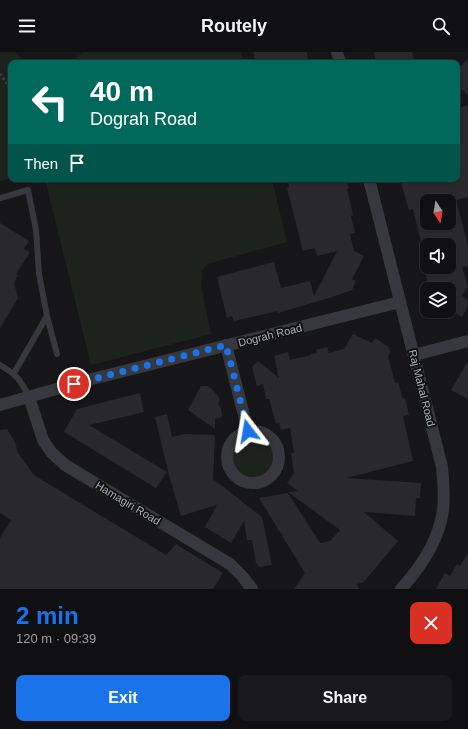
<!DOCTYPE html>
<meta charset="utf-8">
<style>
:root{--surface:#101012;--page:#19191b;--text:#f1f3f6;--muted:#9c9d9f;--line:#303032;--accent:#1a73e8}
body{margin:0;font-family:Helvetica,sans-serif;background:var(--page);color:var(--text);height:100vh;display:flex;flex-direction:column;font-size:15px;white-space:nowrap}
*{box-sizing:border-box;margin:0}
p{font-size:13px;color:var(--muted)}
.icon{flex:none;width:22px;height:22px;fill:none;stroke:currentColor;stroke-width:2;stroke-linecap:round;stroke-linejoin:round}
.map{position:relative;height:537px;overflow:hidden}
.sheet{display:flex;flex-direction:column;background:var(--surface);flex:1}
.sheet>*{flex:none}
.banner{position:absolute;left:8px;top:8px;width:452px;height:122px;border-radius:8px;box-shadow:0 1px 3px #0004,0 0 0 1px var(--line);background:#00695c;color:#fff;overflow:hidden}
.needle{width:26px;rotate:168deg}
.tools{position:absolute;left:420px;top:142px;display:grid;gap:8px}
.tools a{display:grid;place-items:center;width:36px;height:36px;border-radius:8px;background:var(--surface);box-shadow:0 1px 3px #0004,0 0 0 1px var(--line);font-size:20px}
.pin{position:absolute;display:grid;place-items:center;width:34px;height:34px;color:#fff;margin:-17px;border:2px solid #fff;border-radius:50%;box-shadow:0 1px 4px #0007}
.me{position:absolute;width:44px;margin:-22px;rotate:346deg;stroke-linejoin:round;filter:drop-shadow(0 0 3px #0008)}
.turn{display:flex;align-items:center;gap:14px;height:84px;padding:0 16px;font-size:18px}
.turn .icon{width:52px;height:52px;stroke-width:2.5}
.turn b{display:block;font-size:28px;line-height:34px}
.then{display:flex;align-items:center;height:38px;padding:0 16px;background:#0003;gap:8px;font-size:15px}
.round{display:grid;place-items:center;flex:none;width:42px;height:42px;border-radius:8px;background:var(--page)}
.head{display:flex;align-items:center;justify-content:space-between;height:68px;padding:0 16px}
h1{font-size:24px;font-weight:700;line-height:30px;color:var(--accent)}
.primary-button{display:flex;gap:8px;margin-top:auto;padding:8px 16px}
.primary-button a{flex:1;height:46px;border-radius:8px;background:var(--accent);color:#fff;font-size:16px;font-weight:700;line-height:46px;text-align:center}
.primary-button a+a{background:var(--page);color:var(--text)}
header{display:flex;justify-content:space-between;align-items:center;height:52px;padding:0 16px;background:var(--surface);font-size:18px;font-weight:700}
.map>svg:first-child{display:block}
.green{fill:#1c231d}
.building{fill:#29292c;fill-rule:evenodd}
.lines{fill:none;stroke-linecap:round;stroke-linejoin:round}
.path{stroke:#3d3f44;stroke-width:2.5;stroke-dasharray:2 3;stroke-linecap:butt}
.service{stroke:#37383d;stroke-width:6}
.minor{stroke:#37383d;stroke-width:12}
.route{stroke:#1a73e8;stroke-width:7;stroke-dasharray:0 12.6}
.labels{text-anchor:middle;stroke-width:4;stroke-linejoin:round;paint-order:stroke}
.street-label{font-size:11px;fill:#a8adb8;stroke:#111113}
</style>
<header><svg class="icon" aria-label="menu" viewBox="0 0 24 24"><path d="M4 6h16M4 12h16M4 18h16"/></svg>Routely<svg class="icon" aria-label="search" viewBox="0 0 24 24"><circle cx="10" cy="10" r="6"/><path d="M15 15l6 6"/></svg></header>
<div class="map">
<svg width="468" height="537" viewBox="0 0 468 537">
<rect width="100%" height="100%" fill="#161618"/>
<g class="green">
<path d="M0,0H15L26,11H11V126L0,129Z"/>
<path d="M83,0H241L244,11H64L76,6Z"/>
<path d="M45,127H272L287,190L207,212L202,219L201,234L211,282L91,313Z"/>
<circle cx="253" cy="406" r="22"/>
</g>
<g class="building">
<path d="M253,0H307L308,7L273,11H256Z"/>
<path d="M374,0H412L415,11H376Z"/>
<path d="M468,7V43L457,33V14L460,15Z"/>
<path d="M468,53V145L456,148L468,193V214L462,215L468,234L462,244L468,248V254L462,265L449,257V237H429L424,215H449V193H427V197L423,198L413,157L409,158L400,127H457V56ZM427,149H449V171H427Z"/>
<path d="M287,127H346L349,137H347L353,163L351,164L355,181L350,182L354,199L364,204L352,227L356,229L352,238L329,246L278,261V259L234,269L232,264L227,266L217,225L274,210L281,236L310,229L314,244L337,199L317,204L315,196L303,199L287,136L289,135Z"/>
<path d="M0,171L29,189L24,197L30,200L16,222L18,223L14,231L18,246L0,276Z"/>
<path d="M353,282L372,291L375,286L390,296L389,298L391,299L388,304L395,331L398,330L403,347L405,346L409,363L403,364L413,409L346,426L421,431L420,446H416L415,464L364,460L398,489L364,530L357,532L359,537H294L305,521L259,446L288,441L320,491L330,489L340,478L288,440L298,439L287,431L294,421L291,401H294L290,376L281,378L279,371L276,372L269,347H266L263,332L257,334L252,315L258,309L279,326L274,304L288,300L290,308L311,303V302L317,301L316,298L327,295L329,301L344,297Z"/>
<path d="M468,309V347L451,338Z"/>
<path d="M201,334H208L212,337L218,344L220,348L218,352L221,356L222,365L215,367V377L188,358Z"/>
<path d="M140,341L144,360L89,373L167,420L156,436L64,380L77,357Z"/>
<path d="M167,362L172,385L184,382L215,383L213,427L262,465L272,513L259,515L256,511L252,488H247L244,469L231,491L205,475L217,453L181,464L169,423L155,365Z"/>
<path d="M7,377L15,390L18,401L34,423L166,503L176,492L223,521L213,537H0V486L11,468L0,461V378Z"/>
<path d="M468,501V537H436L445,521L450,524L457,512L460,514Z"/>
</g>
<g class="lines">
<path class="path" d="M0,22L11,37"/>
<g class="service">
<path d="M0,146L28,138L36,178L39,222L47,264L14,321"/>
<path d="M47,264L57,302"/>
<path d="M0,313C17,323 20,327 29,345"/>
</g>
<g class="minor">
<path d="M337,0L340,11"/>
<path d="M369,127L442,415C443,429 445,444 443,458C439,489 421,515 401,537"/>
<path d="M226,293L248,379"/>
<path d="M414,303L468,289"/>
<path d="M29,345L43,388L51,400L65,413L230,512L242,524L252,537"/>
<path d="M0,353L88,328L400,250"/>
<circle cx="253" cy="405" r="26"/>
</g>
</g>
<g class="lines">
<path class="route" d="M74,332L226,293L248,379"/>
</g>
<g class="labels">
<g class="street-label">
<text transform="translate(270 283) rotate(-14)" y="4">Dograh Road</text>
<text transform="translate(422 336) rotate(76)" y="4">Raj Mahal Road</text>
<text transform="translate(128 451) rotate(31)" y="4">Hamagiri Road</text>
</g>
</g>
</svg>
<div class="tools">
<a><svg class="needle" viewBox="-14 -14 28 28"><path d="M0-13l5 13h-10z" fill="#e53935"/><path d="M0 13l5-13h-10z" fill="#9c9d9f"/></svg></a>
<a><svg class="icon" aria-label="sound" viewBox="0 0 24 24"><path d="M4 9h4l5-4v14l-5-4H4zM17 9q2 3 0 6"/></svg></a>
<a><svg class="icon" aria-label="layers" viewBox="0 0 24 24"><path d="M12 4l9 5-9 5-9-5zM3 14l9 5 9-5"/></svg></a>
</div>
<div class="pin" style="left:74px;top:332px;background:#d93025"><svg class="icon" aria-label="arrive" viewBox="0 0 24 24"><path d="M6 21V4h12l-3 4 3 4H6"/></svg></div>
<svg class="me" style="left:248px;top:379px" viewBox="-20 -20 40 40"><path d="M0-17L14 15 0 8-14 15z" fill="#1a73e8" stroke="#fff" stroke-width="4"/></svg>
<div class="banner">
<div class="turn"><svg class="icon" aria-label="left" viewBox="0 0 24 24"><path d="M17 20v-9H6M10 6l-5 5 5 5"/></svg><div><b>40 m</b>Dograh Road</div></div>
<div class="then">Then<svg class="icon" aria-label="arrive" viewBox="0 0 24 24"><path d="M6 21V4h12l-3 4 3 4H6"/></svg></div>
</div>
</div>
<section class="sheet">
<div class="head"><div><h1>2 min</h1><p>120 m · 09:39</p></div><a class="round" style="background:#d93025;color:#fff"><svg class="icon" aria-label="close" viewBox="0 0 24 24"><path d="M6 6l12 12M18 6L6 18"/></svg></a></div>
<div class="primary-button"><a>Exit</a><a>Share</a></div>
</section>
